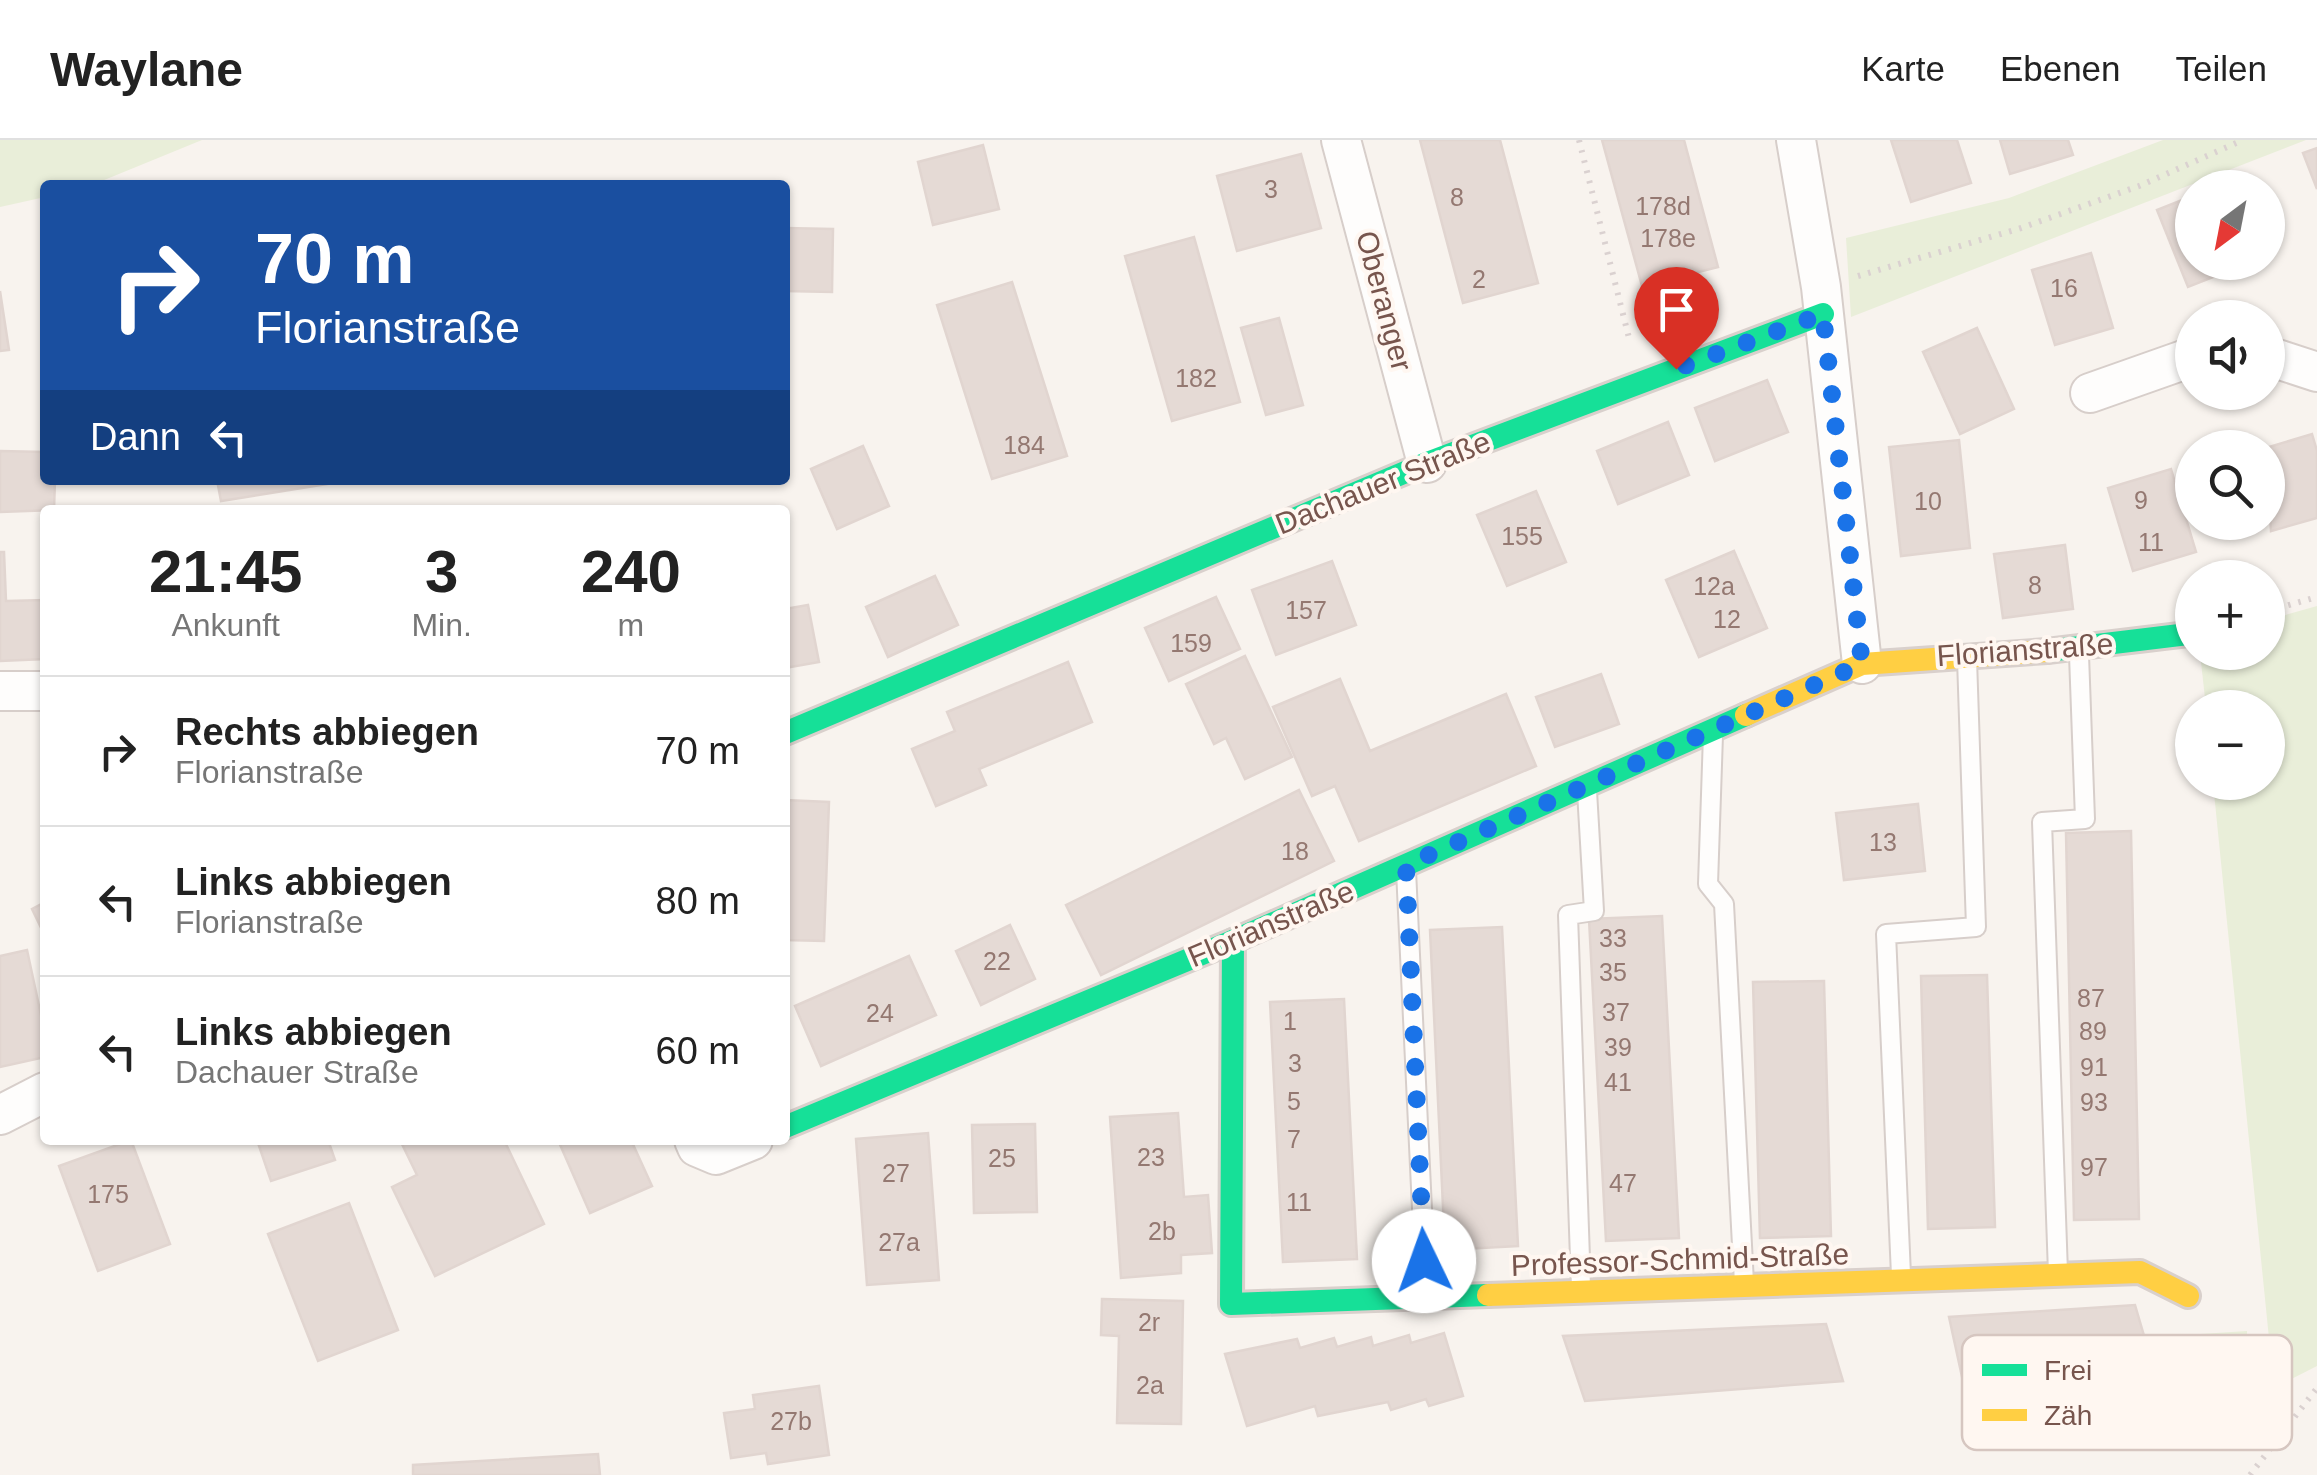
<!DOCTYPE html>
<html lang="de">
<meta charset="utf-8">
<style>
:root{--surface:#fff;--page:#f6f6f6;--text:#222;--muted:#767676;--line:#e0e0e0}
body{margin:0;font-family:Arial,sans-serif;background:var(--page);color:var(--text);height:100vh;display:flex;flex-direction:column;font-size:38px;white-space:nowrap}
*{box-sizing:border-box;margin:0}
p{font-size:32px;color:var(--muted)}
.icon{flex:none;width:55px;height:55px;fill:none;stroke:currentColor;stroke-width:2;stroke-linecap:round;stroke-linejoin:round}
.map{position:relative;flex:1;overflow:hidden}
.panel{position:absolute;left:40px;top:365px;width:750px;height:640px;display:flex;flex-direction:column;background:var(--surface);border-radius:10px;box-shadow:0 2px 8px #0004}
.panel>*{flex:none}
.banner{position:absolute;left:40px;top:40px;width:750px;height:305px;border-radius:10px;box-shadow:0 2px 8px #0004;background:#1a4fa0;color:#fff;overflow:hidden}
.needle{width:65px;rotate:212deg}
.controls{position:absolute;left:2175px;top:30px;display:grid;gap:20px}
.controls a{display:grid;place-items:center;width:110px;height:110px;border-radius:50%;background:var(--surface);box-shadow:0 2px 8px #0004;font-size:50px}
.pin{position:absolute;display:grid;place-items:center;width:85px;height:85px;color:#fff;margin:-102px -42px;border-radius:50% 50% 50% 0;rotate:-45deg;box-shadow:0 0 10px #0007}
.pin .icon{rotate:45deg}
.me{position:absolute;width:110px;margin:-55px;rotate:357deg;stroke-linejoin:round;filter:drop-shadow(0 0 8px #0008)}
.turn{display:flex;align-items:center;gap:35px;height:210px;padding:0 50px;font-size:45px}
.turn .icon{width:130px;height:130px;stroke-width:2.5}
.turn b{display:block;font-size:70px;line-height:85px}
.then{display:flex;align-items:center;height:95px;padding:0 50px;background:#0003;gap:20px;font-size:38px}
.eta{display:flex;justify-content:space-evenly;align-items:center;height:170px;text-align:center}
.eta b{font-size:60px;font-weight:800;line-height:70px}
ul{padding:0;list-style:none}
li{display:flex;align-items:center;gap:30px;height:150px;padding:0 50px;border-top:2px solid var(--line)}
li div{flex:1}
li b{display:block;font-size:38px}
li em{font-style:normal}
header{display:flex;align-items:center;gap:60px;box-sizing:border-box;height:140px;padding:0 50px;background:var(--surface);border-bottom:2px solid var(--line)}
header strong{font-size:48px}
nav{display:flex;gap:55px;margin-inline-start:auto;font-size:35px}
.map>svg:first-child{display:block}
.green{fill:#e9eed9}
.building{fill:#e5dad5;stroke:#e1d5d0;stroke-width:2.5}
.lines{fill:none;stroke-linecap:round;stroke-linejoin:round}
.lane-casing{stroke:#d7ceca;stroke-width:22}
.street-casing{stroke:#d7ceca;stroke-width:42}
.fast-casing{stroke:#d9d0cc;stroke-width:28}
.slow-casing{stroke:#d9d0cc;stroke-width:28}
.path{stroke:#dad1d0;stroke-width:6;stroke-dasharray:2.5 8;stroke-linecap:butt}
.lane{stroke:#fefdfc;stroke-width:18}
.street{stroke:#fefdfc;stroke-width:38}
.fast{stroke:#16e098;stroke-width:22}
.slow{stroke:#ffcf43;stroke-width:22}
.route{stroke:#1a73e8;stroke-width:18;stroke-dasharray:0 32.4}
.labels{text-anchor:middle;stroke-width:8;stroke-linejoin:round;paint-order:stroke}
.number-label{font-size:25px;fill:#947871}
.street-label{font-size:30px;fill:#77554d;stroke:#fff7f1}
.key{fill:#fff7f1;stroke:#d6c6c0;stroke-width:2.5}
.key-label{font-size:28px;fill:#77554d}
</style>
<header>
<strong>Waylane</strong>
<nav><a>Karte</a><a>Ebenen</a><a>Teilen</a></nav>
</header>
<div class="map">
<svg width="2317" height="1335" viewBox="0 0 2317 1335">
<rect width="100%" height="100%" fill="#f8f3ee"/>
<g class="green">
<path d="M0,0H202L92,45H45V57L0,67Z"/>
<path d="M2163,0H2306L1851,177L1846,98L2009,58Z"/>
<path d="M2317,466V1226L2274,1248L2213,643L2268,642V568L2206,567L2200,513L2268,512V480Z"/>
<path d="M2247,1191V1270L2193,1283L2154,1197Z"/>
</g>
<g class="building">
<path d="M1420,0H1500L1538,143L1463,163Z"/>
<path d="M1602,0H1684L1718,127L1642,146Z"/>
<path d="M1891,0H1957L1971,43L1911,62Z"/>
<path d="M2000,0H2068L2073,15L2010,34Z"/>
<path d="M983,5L999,69L933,85L918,22Z"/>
<path d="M2317,8V49L2303,13Z"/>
<path d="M1301,14L1321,88L1237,111L1217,36Z"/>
<path d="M2192,56V122H2251L2188,147L2157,70Z"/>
<path d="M785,88L833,89L832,152L785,151Z"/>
<path d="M1194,97L1240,262L1172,281L1125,116Z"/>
<path d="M2091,113L2113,188L2055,205L2032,130Z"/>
<path d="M1012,142L1067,316L992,339L937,165Z"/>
<path d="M0,151L9,210L0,211Z"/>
<path d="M1279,178L1303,265L1266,275L1241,188Z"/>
<path d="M1977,188L2014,269L1960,294L1923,212Z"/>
<path d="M1767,240L1788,292L1715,321L1695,268Z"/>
<path d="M1668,282L1689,335L1618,364L1597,311Z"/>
<path d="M2312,294L2317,311V378L2271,391L2266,308Z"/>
<path d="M1959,300L1970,408L1901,416L1889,307Z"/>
<path d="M863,306L889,366L837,389L811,329Z"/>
<path d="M0,311L45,312V340H55L54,370L0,372Z"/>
<path d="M2171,329L2196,412L2133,431L2108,348Z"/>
<path d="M217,340H340V342L221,361Z"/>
<path d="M1536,351L1566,422L1507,446L1477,375Z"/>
<path d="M2065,405L2073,469L2003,478L1994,414Z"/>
<path d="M1734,411L1767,488L1699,517L1666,440Z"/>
<path d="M0,412H4L6,461L45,460V519L0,521Z"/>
<path d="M1332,421L1356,485L1276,515L1252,450Z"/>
<path d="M935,436L958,485L888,517L866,467Z"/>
<path d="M1216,457L1240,509L1169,541L1145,488Z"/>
<path d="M808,465L819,522L785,528V469Z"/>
<path d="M1245,516L1292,617L1245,639L1226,598L1214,604L1186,544Z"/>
<path d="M1068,522L1092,582L979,629L986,645L936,666L912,609L955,591L947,572Z"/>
<path d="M1601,534L1619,584L1555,607L1536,557Z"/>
<path d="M1340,539L1370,611L1506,554L1536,626L1359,701L1335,646L1312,656L1273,567Z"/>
<path d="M1299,650L1334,721L1101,835L1066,765Z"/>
<path d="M785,660L829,662L824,801L785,800Z"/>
<path d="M1918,664L1925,731L1844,740L1836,673Z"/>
<path d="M2131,691L2139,1079L2074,1080L2066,693Z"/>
<path d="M45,762V796L32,769Z"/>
<path d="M1662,776L1679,1098L1606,1101L1589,779Z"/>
<path d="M1010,785L1035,839L981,865L956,811Z"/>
<path d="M1502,787L1518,1106L1445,1110L1430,790Z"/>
<path d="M27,810L45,894V917L0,927V816Z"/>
<path d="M909,816L936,875L821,926L795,866Z"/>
<path d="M1987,835L1995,1087L1928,1089L1921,836Z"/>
<path d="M1824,841L1831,1096L1760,1098L1753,842Z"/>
<path d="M1344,859L1357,1119L1283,1122L1270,862Z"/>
<path d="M1178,973L1184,1057L1208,1055L1212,1113L1181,1115V1133L1121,1138L1110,977Z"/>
<path d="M1035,984L1037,1072L974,1073L972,985Z"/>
<path d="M928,993L939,1140L867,1145L856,999Z"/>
<path d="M131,1000L170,1104L98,1131L59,1026Z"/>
<path d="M257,1000H328L335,1020L271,1041Z"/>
<path d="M400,1000H504L544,1084L435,1136L392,1047L417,1035Z"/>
<path d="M558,1000H631L652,1046L590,1073Z"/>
<path d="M349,1063L398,1190L318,1221L268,1094Z"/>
<path d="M1102,1159L1183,1161L1181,1284L1117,1283L1119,1196L1101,1195Z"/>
<path d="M2135,1165L2155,1233L1964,1246L1949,1177Z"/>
<path d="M1826,1184L1843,1241L1585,1261L1563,1196Z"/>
<path d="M1444,1193L1463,1256L1429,1266L1426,1259L1391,1270L1388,1262L1318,1276L1315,1266L1247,1286L1225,1214L1297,1199L1300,1208L1334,1198L1337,1207L1371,1197L1373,1206L1409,1195L1411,1203Z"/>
<path d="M819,1246L829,1315L768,1324L766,1313L731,1318L724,1273L755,1269L753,1255Z"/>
<path d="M598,1314L600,1335H413V1325Z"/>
</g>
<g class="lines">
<g class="lane-casing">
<g id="lane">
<path d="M1713,595L1708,744L1724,764L1744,1143"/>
<path d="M1406,730L1426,1154"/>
<path d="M2058,1133L2042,682L2085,679L2079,515"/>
<path d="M1901,1135L1886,794L1976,787L1967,519"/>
<path d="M1581,1147L1568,775L1594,771L1587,651"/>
</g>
</g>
<g class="street-casing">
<g id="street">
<path d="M1341,0L1427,323"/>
<path d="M1796,0L1821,147L1862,524"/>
<path d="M2268,216L2317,232"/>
<path d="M2090,253L2192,217"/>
<path d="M0,551H45"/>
<path d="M0,975L45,952"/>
<path d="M694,1000L697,1007L716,1015L753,1000"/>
</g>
</g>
<g class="fast-casing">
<g id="fast">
<path d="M2047,511L2188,494"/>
<path d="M785,593L1427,323L1823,174"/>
<path d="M1233,801L1231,1164L1488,1155"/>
<path d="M785,987L1233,801L1746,575"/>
</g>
</g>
<g class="slow-casing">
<g id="slow">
<path d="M1746,575L1862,524L2047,511"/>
<path d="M1488,1155L2140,1132L2188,1156"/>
</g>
</g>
<g class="path">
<path d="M1579,0L1630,202"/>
<path d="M1858,136L2021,88L2139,46L2243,0"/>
<path d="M2268,471L2317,457"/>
<path d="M2250,1335L2317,1248"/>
</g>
<use href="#lane" class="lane"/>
<use href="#street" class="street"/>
<use href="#fast" class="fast"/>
<use href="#slow" class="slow"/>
</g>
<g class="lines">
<path class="route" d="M1424,1121L1406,725L1862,524L1823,174L1676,229"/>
</g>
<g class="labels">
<g class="number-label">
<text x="1271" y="58">3</text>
<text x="1457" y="66">8</text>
<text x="1663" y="75">178d</text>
<text x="1668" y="107">178e</text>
<text x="1479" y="148">2</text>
<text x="2064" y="157">16</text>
<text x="1196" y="247">182</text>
<text x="1024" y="314">184</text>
<text x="2141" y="369">9</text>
<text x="1928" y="370">10</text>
<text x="1522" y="405">155</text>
<text x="2151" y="411">11</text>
<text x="2035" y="454">8</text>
<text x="1714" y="455">12a</text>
<text x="1306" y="479">157</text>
<text x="1727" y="488">12</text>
<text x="1191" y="512">159</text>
<text x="1883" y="711">13</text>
<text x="1295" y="720">18</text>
<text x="1613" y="807">33</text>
<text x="997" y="830">22</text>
<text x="1613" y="841">35</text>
<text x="2091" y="867">87</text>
<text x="1616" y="881">37</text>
<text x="880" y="882">24</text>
<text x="1290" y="890">1</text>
<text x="2093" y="900">89</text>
<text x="1618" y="916">39</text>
<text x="1295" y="932">3</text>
<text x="2094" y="936">91</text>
<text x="1618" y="951">41</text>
<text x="1294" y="970">5</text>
<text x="2094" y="971">93</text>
<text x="1294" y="1008">7</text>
<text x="1151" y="1026">23</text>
<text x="1002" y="1027">25</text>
<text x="2094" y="1036">97</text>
<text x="896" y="1042">27</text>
<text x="1623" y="1052">47</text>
<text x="108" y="1063">175</text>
<text x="1299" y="1071">11</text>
<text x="1162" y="1100">2b</text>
<text x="899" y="1111">27a</text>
<text x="1149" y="1191">2r</text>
<text x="1150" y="1254">2a</text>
<text x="791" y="1290">27b</text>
</g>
<g class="street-label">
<text transform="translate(1384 161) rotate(75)" y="10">Oberanger</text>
<text transform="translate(1383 343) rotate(-22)" y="10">Dachauer Straße</text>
<text transform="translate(2025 510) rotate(-4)" y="10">Florianstraße</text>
<text transform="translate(1271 784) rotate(-23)" y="10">Florianstraße</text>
<text transform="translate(1680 1120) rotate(-2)" y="10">Professor-Schmid-Straße</text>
</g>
</g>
<rect x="1962" y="1195" width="330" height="115" rx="15" class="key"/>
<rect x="1982" y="1224" width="45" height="12" fill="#16e098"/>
<rect x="1982" y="1269" width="45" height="12" fill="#ffcf43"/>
<g class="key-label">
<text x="2044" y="1240">Frei</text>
<text x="2044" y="1285">Zäh</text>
</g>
</svg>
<div class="controls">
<a><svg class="needle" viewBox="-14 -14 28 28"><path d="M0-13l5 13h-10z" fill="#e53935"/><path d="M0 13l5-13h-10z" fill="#767676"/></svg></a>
<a><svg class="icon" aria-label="sound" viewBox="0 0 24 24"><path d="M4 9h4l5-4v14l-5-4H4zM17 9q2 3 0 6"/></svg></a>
<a><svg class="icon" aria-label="search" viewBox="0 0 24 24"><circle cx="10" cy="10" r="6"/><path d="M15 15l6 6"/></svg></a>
<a>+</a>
<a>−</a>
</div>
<div class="pin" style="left:1676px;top:229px;background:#d93025"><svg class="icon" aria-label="arrive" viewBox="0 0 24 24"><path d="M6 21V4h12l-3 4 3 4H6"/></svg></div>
<svg class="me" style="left:1424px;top:1121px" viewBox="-20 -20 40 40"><circle r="19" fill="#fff"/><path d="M0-13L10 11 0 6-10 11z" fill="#1a73e8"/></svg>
<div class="banner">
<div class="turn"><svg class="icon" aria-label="right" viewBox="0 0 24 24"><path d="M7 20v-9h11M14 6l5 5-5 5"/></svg><div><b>70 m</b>Florianstraße</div></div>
<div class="then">Dann<svg class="icon" aria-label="left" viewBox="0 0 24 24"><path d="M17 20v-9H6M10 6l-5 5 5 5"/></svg></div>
</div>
<section class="panel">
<div class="eta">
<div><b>21:45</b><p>Ankunft</p></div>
<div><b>3</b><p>Min.</p></div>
<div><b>240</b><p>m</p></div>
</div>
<ul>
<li><svg class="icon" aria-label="right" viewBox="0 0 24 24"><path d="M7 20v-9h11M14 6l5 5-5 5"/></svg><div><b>Rechts abbiegen</b><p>Florianstraße</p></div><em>70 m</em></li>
<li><svg class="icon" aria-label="left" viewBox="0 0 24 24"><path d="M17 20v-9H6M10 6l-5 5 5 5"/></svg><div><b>Links abbiegen</b><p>Florianstraße</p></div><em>80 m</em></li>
<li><svg class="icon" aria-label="left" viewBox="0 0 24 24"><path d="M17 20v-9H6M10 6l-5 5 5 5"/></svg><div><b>Links abbiegen</b><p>Dachauer Straße</p></div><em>60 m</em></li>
</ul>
</section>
</div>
